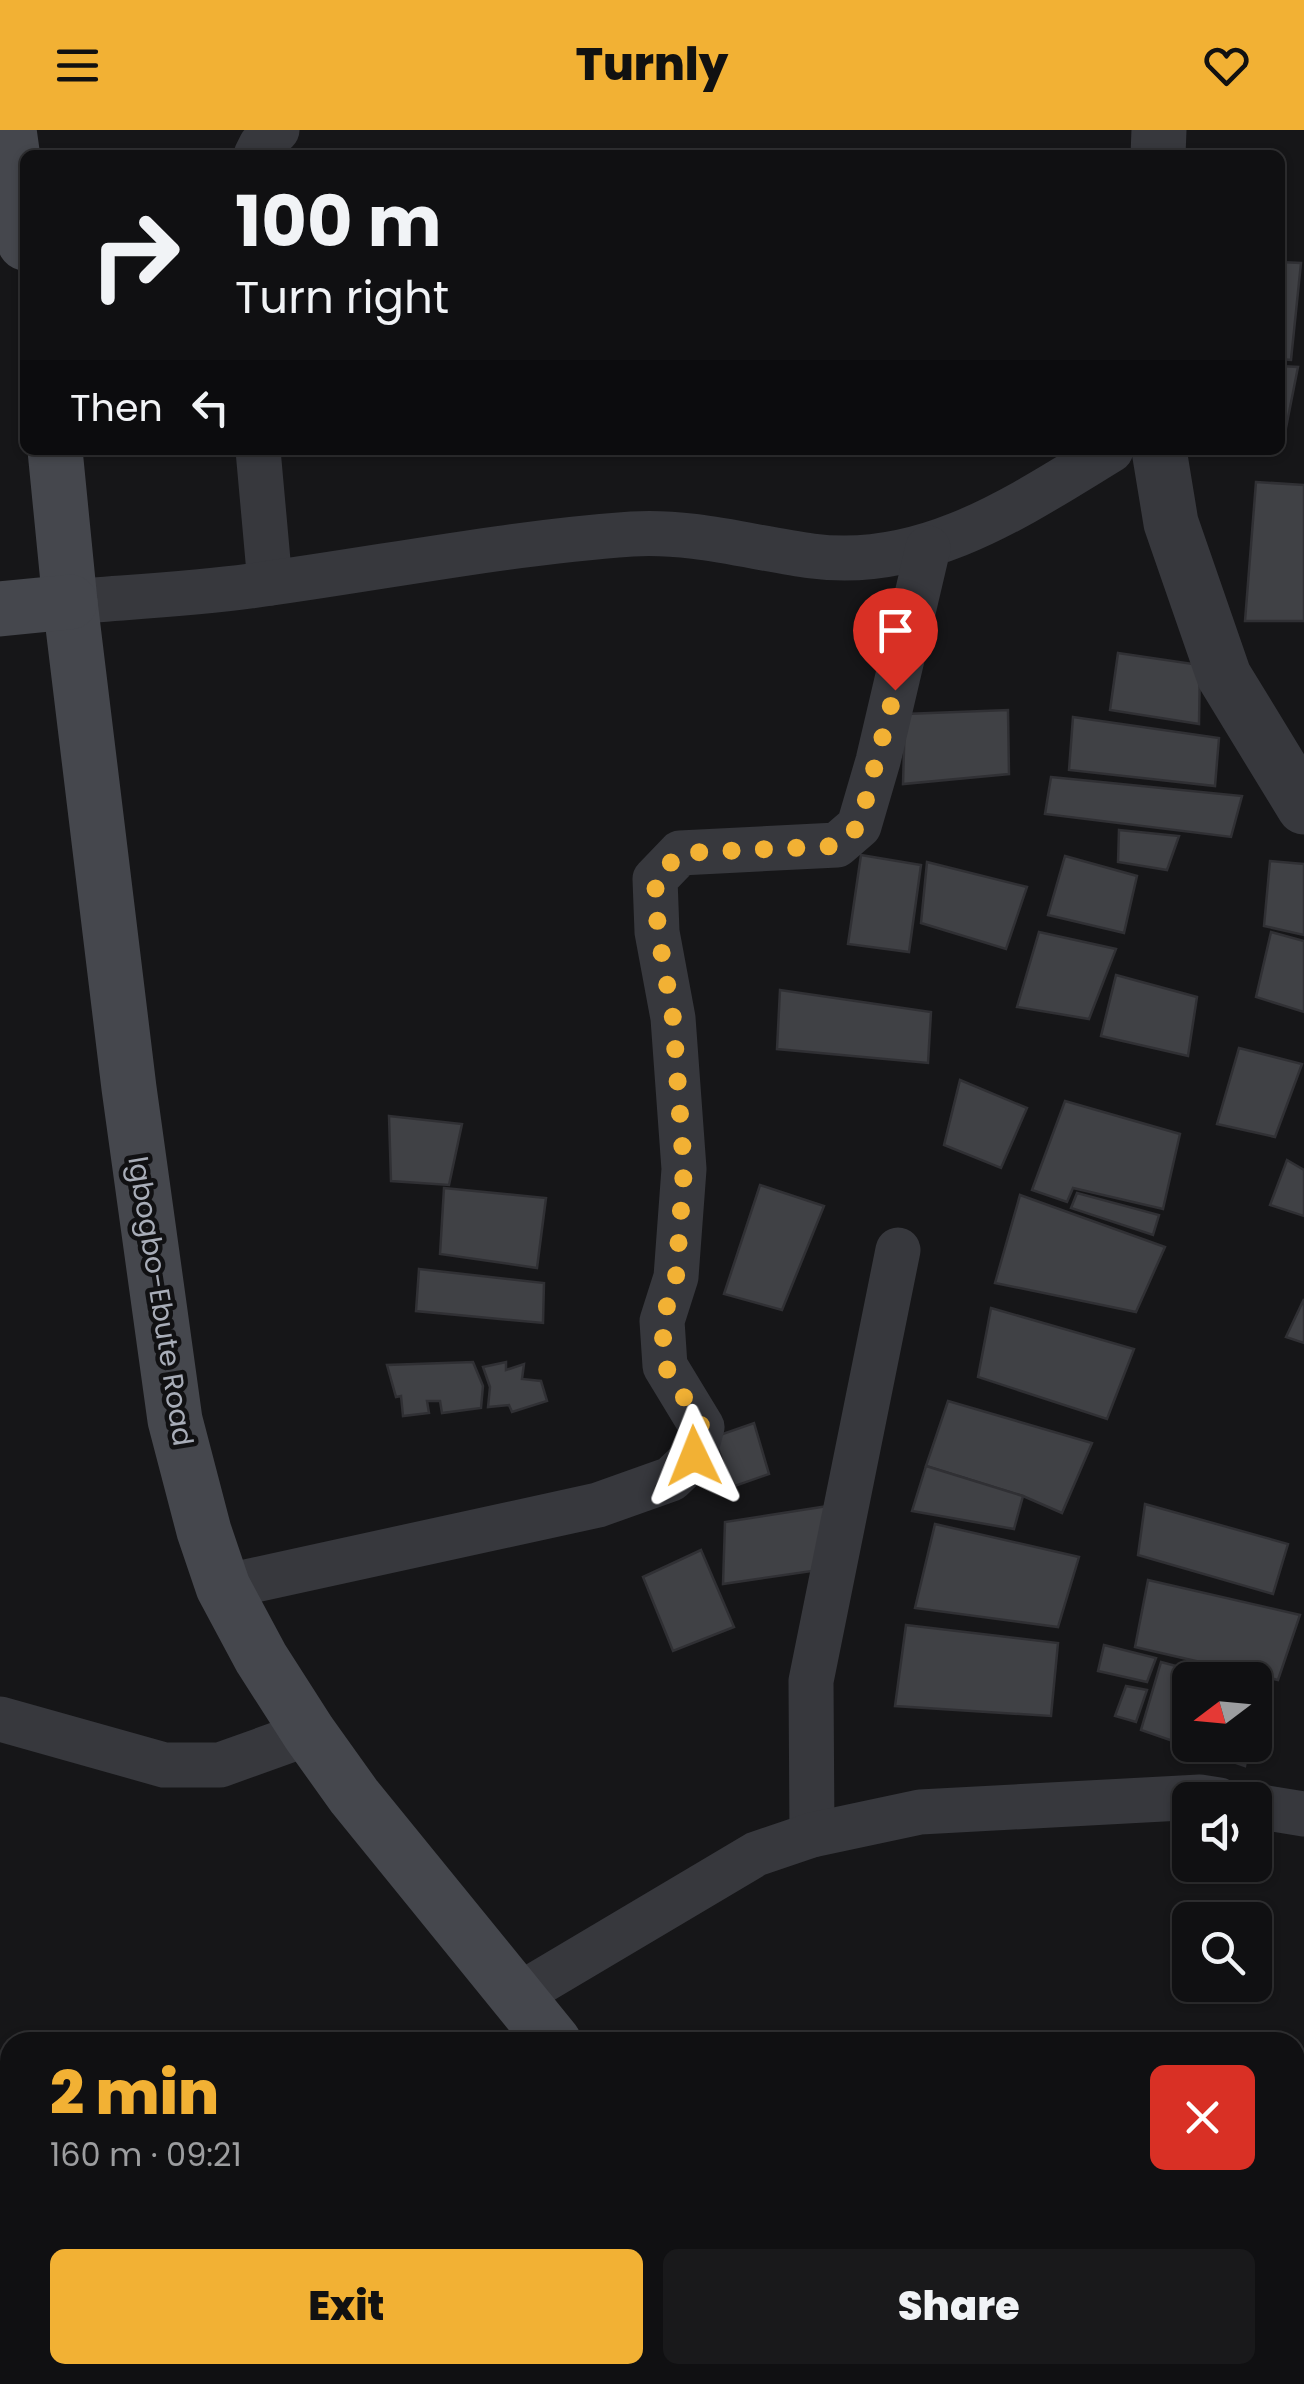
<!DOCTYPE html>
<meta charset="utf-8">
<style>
:root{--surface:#101012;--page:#19191b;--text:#f1f3f6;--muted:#9c9d9f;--line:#303032;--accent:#f2b134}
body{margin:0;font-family:Poppins,sans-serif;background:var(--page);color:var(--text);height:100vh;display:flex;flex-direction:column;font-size:38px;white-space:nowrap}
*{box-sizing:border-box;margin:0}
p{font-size:32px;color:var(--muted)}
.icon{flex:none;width:55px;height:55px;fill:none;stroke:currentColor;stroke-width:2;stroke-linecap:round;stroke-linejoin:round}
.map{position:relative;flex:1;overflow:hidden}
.side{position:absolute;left:0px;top:1902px;width:1305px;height:352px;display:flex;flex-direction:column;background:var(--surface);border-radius:30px 30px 0 0;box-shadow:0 2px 8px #0004,0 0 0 2px var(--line)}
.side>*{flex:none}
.banner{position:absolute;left:20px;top:20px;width:1265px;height:305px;border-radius:15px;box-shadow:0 2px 8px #0004,0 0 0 2px var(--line);background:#101012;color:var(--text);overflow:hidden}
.needle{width:65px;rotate:254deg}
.controls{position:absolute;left:1172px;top:1532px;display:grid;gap:20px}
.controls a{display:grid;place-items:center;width:100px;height:100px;border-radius:15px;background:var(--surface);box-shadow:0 2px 8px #0004,0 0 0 2px var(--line);font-size:50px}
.pin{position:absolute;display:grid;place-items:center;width:85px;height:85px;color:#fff;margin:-102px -42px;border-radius:50% 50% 50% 0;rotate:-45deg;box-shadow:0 0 10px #0007}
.pin .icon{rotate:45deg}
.me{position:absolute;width:110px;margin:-55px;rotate:358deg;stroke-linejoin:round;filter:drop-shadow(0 0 8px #0008)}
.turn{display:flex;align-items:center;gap:35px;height:210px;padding:0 50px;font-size:45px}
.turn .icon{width:130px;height:130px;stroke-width:2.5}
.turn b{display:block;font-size:70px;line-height:85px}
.then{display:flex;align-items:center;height:95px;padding:0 50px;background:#0003;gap:20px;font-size:38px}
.round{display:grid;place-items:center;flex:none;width:105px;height:105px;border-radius:15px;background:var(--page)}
.overview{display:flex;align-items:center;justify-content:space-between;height:170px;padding:0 50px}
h1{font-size:60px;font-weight:800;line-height:75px;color:var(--accent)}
.action{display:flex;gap:20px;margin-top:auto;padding:20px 50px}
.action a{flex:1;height:115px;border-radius:15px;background:var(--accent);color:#111;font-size:40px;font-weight:800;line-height:115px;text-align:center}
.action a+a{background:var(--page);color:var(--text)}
header{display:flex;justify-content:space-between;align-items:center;height:130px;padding:0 50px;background:var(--accent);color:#111;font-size:45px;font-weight:800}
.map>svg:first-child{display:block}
.building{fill:#404145;stroke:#303034;stroke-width:2.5}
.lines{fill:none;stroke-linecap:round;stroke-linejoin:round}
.minor{stroke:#37383d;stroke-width:45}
.tertiary{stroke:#37383d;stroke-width:55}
.secondary{stroke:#45474d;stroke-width:55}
.route{stroke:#f2b134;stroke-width:18;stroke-dasharray:0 32.4}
.labels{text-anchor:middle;stroke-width:9;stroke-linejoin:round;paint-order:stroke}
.street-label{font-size:28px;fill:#a8adb8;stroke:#111113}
</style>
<header><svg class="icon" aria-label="menu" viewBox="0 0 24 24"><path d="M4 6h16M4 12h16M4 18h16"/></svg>Turnly<svg class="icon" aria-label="heart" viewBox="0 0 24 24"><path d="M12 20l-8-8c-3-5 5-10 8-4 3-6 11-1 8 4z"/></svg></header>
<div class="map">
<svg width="1304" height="2254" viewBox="0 0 1304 2254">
<rect width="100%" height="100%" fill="#161618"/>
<g class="building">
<path d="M1280,132L1301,133L1291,230L1280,229Z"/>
<path d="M1280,236L1298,237L1284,308L1280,307Z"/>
<path d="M1256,352L1304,355V491H1245Z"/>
<path d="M1118,523L1200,535L1199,594L1110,580Z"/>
<path d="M1008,580L1009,644L903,654L905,584Z"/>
<path d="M1073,587L1219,608L1215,656L1069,640Z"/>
<path d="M1051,647L1242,666L1231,707L1045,684Z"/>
<path d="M1119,700L1179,706L1167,740L1118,732Z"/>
<path d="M861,725L921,735L909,822L848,814Z"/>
<path d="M1065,726L1137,746L1124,803L1048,785Z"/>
<path d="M1270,731L1304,734V805L1264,796Z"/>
<path d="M927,732L1027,757L1006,819L921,793Z"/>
<path d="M1039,802L1116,819L1089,889L1017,877Z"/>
<path d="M1271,802L1304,811V882L1256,867Z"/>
<path d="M1116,845L1197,867L1188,926L1101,906Z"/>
<path d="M780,860L931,882L928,933L777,919Z"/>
<path d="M1239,918L1302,934L1275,1007L1217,994Z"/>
<path d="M960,950L1027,978L1001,1038L944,1015Z"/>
<path d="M1065,971L1180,1004L1163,1079L1073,1058L1067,1072L1032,1060Z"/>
<path d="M389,986L462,994L449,1055L391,1051Z"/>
<path d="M1287,1030L1304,1040V1086L1270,1075Z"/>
<path d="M760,1055L824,1076L782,1180L724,1164Z"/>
<path d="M444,1058L546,1068L537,1138L440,1124Z"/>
<path d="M1077,1063L1159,1085L1153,1105L1071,1078Z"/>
<path d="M1020,1065L1165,1117L1136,1182L995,1153Z"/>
<path d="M419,1139L544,1153L543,1193L416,1181Z"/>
<path d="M1304,1169V1213L1286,1207Z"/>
<path d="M991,1178L1134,1219L1107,1289L978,1247Z"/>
<path d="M473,1232L483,1256L481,1278L442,1283L440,1271H427L429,1283L403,1286L401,1266L396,1267L387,1235Z"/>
<path d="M506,1232V1240L524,1234L522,1249L541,1251L547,1271L512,1282L509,1275L488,1277L490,1257L483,1237Z"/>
<path d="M948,1271L1092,1313L1062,1383L1023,1366L926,1336Z"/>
<path d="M754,1293L769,1344L732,1357L714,1307Z"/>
<path d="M926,1336L1023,1366L1014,1399L912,1381Z"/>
<path d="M1145,1374L1288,1414L1273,1464L1138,1425Z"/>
<path d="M834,1375L826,1439L723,1454L725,1392Z"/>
<path d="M935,1394L1079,1427L1058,1497L915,1478Z"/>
<path d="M701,1420L734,1497L673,1521L643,1447Z"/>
<path d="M1148,1450L1300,1485L1278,1550L1135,1517Z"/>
<path d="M906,1495L1058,1513L1051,1586L895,1576Z"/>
<path d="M1104,1515L1156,1528L1147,1552L1098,1541Z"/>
<path d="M1161,1532L1228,1550H1190V1615H1249L1245,1636L1141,1600Z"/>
<path d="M1126,1556L1147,1560L1136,1592L1115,1586Z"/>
</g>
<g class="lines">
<g class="minor">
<path d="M256,25L261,15L277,0"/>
<path d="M258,320L270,453"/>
<path d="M70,472C130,467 191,464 250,456C377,439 504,413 632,404C691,400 753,418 812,426C925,441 1019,376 1111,320"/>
<path d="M223,1457L598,1375L671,1349L694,1327L702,1297L665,1236L662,1191L676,1147L684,1039L673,888L657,802L655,749L680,723L837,715L859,696L878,631L928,418"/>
<path d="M0,1589L164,1635H220L309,1603"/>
<path d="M1255,1676L1304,1684"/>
<path d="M812,1705L811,1551L898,1120"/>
<path d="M517,1866L756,1724L812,1705L920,1682L1200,1667L1219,1670"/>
<path d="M0,2121L10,2122"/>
</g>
<g class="tertiary">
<path d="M1158,25L1159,0"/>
<path d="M1159,320L1171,393L1224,546L1304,677"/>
</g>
<g class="secondary">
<path d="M9,0L25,113"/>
<path d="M55,320L70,472L129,958L175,1290L204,1401L223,1457L261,1528L309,1603L354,1666L554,1912"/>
<path d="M0,479L70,472"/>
<path d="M824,2245L831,2254"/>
</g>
</g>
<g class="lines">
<path class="route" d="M694,1326L702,1297L665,1236L662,1192L676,1147L684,1039L673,888L658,802L655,749L680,723L836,716L859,696L895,560"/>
</g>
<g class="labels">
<g class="street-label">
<text transform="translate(161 1171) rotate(81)" y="10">Igbogbo-Ebute Road</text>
</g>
</g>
</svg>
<div class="controls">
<a><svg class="needle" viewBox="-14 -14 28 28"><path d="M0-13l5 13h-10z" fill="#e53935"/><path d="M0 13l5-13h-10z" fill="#9c9d9f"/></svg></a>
<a><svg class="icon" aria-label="sound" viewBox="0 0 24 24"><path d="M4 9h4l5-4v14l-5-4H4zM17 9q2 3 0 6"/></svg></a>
<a><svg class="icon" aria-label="search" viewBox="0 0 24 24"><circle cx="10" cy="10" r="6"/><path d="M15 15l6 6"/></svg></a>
</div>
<div class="pin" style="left:895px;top:560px;background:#d93025"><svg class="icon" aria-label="arrive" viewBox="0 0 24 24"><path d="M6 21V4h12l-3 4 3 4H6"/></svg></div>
<svg class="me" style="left:694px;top:1326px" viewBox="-20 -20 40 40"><path d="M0-17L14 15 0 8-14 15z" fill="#f2b134" stroke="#fff" stroke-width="4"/></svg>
<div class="banner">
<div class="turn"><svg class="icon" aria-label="right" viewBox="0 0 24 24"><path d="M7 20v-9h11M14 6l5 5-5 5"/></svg><div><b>100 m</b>Turn right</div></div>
<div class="then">Then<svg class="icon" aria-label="left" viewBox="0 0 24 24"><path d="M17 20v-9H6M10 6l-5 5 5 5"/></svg></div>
</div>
<section class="side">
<div class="overview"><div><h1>2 min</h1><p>160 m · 09:21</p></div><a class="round" style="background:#d93025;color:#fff"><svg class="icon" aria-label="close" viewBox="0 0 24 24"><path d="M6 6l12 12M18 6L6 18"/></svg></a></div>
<div class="action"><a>Exit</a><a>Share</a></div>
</section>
</div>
